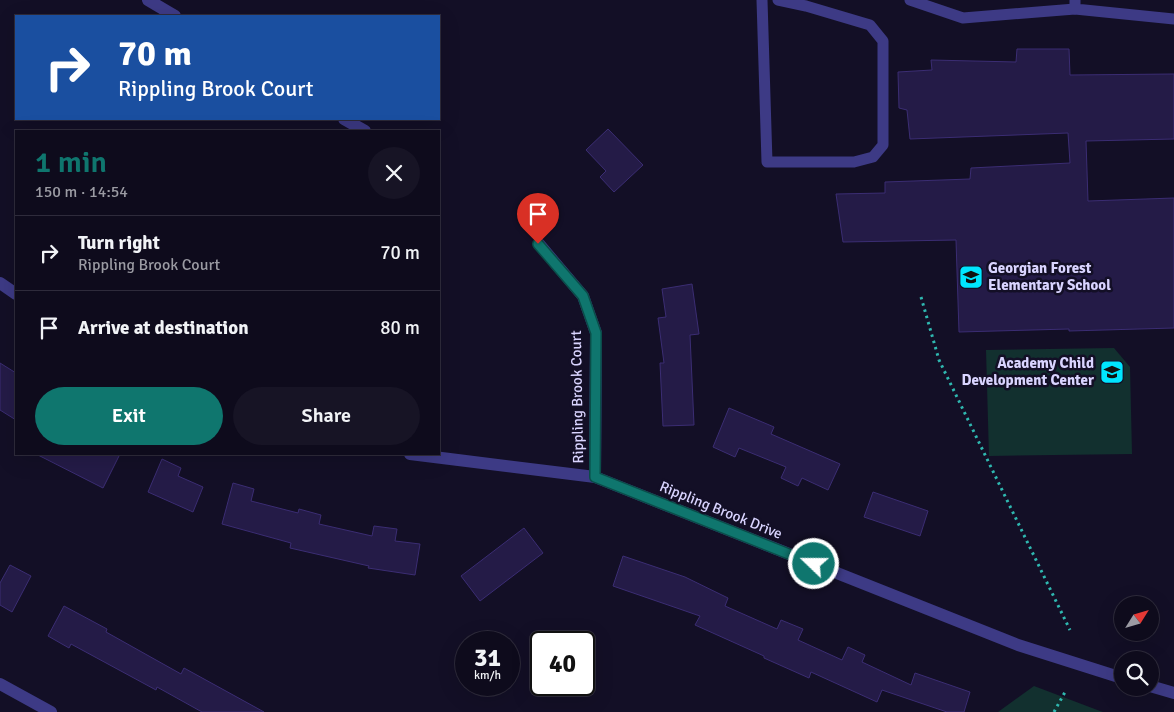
<!DOCTYPE html>
<meta charset="utf-8">
<style>
:root{--surface:#0e0b1c;--page:#171425;--text:#f1f3f6;--muted:#9b9ba3;--line:#2e2b3b;--accent:#0f766e}
body{margin:0;font-family:Signika,sans-serif;background:var(--page);color:var(--text);height:100vh;display:flex;flex-direction:column;font-size:19px;white-space:nowrap}
*{box-sizing:border-box;margin:0}
p{font-size:16px;color:var(--muted)}
.icon{flex:none;width:28px;height:28px;fill:none;stroke:currentColor;stroke-width:2;stroke-linecap:round;stroke-linejoin:round}
.map{position:relative;flex:1;overflow:hidden}
.side{position:absolute;left:15px;top:130px;width:425px;height:325px;display:flex;flex-direction:column;background:var(--surface);border-radius:0px;box-shadow:0 5px 20px #0002,0 0 0 1px var(--line)}
.side>*{flex:none}
.guide{position:absolute;left:15px;top:15px;width:425px;height:105px;border-radius:0px;box-shadow:0 5px 20px #0002,0 0 0 1px var(--line);background:#1a4fa0;color:#fff;overflow:hidden}
.needle{width:32px;rotate:53deg}
.fabs{position:absolute;left:1114px;top:596px;display:grid;gap:10px}
.fabs a{display:grid;place-items:center;width:45px;height:45px;border-radius:50%;background:var(--surface);box-shadow:0 5px 20px #0002,0 0 0 1px var(--line);font-size:25px}
.speed{position:absolute;left:455px;top:631px;display:flex;gap:10px;font-size:25px;font-weight:700;text-align:center}
.speed>*{display:grid;place-content:center;width:65px;height:65px;border-radius:50%;background:var(--surface);box-shadow:0 5px 20px #0002,0 0 0 1px var(--line);line-height:1}
.speed small{font-size:12px;font-weight:400}
.speed .limit{border:2px solid #111;border-radius:8px;background:#fff;color:#111}
.pin{position:absolute;display:grid;place-items:center;width:42px;height:42px;color:#fff;margin:-51px -21px;border-radius:50% 50% 50% 0;rotate:-45deg;box-shadow:0 0 5px #0007}
.pin .icon{rotate:45deg}
.me{position:absolute;width:55px;margin:-28px;rotate:292deg;stroke-linejoin:round;filter:drop-shadow(0 0 4px #0008)}
.turn{display:flex;align-items:center;gap:18px;height:105px;padding:0 20px;font-size:22px}
.turn .icon{width:65px;height:65px;stroke-width:2.5}
.turn b{display:block;font-size:35px;line-height:42px}
.round{display:grid;place-items:center;flex:none;width:52px;height:52px;border-radius:26px;background:var(--page)}
.headline{display:flex;align-items:center;justify-content:space-between;height:85px;padding:0 20px}
h1{font-size:30px;font-weight:600;line-height:38px;color:var(--accent)}
.primary-button{display:flex;gap:10px;margin-top:auto;padding:10px 20px}
.primary-button a{flex:1;height:58px;border-radius:30px;background:var(--accent);color:#fff;font-size:20px;font-weight:600;line-height:58px;text-align:center}
.primary-button a+a{background:var(--page);color:var(--text)}
ul{padding:0;list-style:none}
li{display:flex;align-items:center;gap:15px;height:75px;padding:0 20px;border-top:1px solid var(--line)}
li div{flex:1}
li b{display:block;font-size:19px}
li em{font-style:normal}
.map>svg:first-child{display:block}
.green{fill:#12302f}
.building{fill:#241b47;stroke:#3b2d73}
.lines{fill:none;stroke-linecap:round;stroke-linejoin:round}
.path{stroke:#2fb8b0;stroke-width:3;stroke-dasharray:2.5 4;stroke-linecap:butt}
.service{stroke:#3d3a85;stroke-width:11}
.minor{stroke:#3d3a85;stroke-width:12}
.tertiary{stroke:#3d3a85;stroke-width:12}
.route-casing{stroke:#0a4d48;stroke-width:12}
.route{stroke:#0f766e;stroke-width:9}
.labels{text-anchor:middle;stroke-width:5;stroke-linejoin:round;paint-order:stroke}
.poi-label{font-size:15px;font-weight:bold;fill:#d9d4ff;stroke:#130f26;text-anchor:start}
.street-label{font-size:15px;fill:#d9d4ff;stroke:#130f26}
</style>
<div class="map">
<svg width="1174" height="712" viewBox="0 0 1174 712">
<rect width="100%" height="100%" fill="#130f26"/>
<g class="green">
<path d="M1114,348L1130,367L1132,454L989,456L986,350Z"/>
<path d="M1034,686L1100,711L1103,712H998Z"/>
</g>
<g class="building">
<path d="M1017,49H1069L1070,75L1174,74V139L1086,141L1088,201L1174,198V328L1069,331V329L959,332L956,240L843,242L836,194L885,193V182L970,179L971,168L1070,163L1068,133L910,139L907,110L899,108L898,72L932,70L931,60L1016,62Z"/>
<path d="M608,129L643,165L614,192L600,177L606,171L586,150Z"/>
<path d="M692,284L699,334L690,335L694,425L663,426L660,363H664L658,318L666,317L662,289Z"/>
<path d="M0,363L16,373V420L0,410Z"/>
<path d="M729,408L774,427L771,434L840,464L828,490L802,478L798,486L781,478L786,467L739,448L735,457L713,447Z"/>
<path d="M36,454H120L103,488Z"/>
<path d="M162,459L181,468L178,476L203,487L193,512L148,492Z"/>
<path d="M233,483L254,489L251,501L298,513L299,509L321,515L319,524L372,536L374,526L397,529L395,541L420,544L415,575L368,568L369,566L290,548L291,543L222,524Z"/>
<path d="M873,492L928,511L920,536L864,517Z"/>
<path d="M524,528L543,553L480,601L461,576Z"/>
<path d="M623,556L685,577L728,598L725,606L777,629L781,620L803,629L798,640L842,660L848,647L865,655L862,662L911,685L915,673L970,692L964,712H947L882,690L877,702L811,672L809,678L764,658V656L695,625L700,616L613,586Z"/>
<path d="M10,565L31,576L12,612L0,605V583Z"/>
<path d="M64,606L107,629L106,632L181,674L184,668L264,712H202L157,687L156,690L71,644L69,648L48,636Z"/>
</g>
<g class="lines">
<g class="path">
<path d="M921,297L939,360L1070,630"/>
<path d="M1054,712L1065,692"/>
</g>
<g class="service">
<path d="M762,0L767,162H854L873,157L883,145V41L870,25L806,6L778,0"/>
<path d="M910,0L963,18L1075,9"/>
<path d="M1075,0V9L1174,19"/>
</g>
<g class="minor">
<path d="M148,0L175,16"/>
<path d="M344,119L365,131"/>
<path d="M539,244L583,296L596,333L595,477"/>
<path d="M0,684L51,712"/>
</g>
<g class="tertiary">
<path d="M0,283L16,294"/>
<path d="M410,454L595,477L1018,645L1122,678"/>
<path d="M1150,686L1174,693"/>
</g>
</g>
<g class="lines">
<g class="route-casing">
<path id="route" d="M538,244L583,296L596,333L595,477L814,564"/>
</g>
<use href="#route" class="route"/>
</g>
<defs>
<g id="school-square" transform="scale(1.25)"><rect x="-9" y="-9" width="18" height="18" rx="4" fill="#00e5ff" stroke="#130f26"/><path d="M0-5L7-2L0 1L-7-2ZM-4 1L0 2.5L4 1V4Q0 6-4 4Z" fill="#111"/></g>
</defs>
<g fill-rule="evenodd">
<use href="#school-square" x="971" y="277"/>
<use href="#school-square" x="1112" y="372"/>
</g>
<g class="labels">
<g class="poi-label">
<text x="988" y="273">Georgian Forest<tspan x="988" dy="17">Elementary School</tspan></text>
<text x="1094" y="368" text-anchor="end">Academy Child<tspan x="1094" dy="17">Development Center</tspan></text>
</g>
<g class="street-label">
<text transform="translate(577 397) rotate(-91)" y="5">Rippling Brook Court</text>
<text transform="translate(721 510) rotate(22)" y="5">Rippling Brook Drive</text>
</g>
</g>
</svg>
<div class="fabs">
<a><svg class="needle" viewBox="-14 -14 28 28"><path d="M0-13l5 13h-10z" fill="#e53935"/><path d="M0 13l5-13h-10z" fill="#9b9ba3"/></svg></a>
<a><svg class="icon" aria-label="search" viewBox="0 0 24 24"><circle cx="10" cy="10" r="6"/><path d="M15 15l6 6"/></svg></a>
</div>
<div class="speed"><div>31<small>km/h</small></div><div class="limit">40</div></div>
<div class="pin" style="left:538px;top:244px;background:#d93025"><svg class="icon" aria-label="arrive" viewBox="0 0 24 24"><path d="M6 21V4h12l-3 4 3 4H6"/></svg></div>
<svg class="me" style="left:814px;top:564px" viewBox="-20 -20 40 40"><circle r="17" fill="#0f766e" stroke="#fff" stroke-width="3"/><path d="M0-11L8 9 0 5-8 9z" fill="#fff"/></svg>
<div class="guide">
<div class="turn"><svg class="icon" aria-label="right" viewBox="0 0 24 24"><path d="M7 20v-9h11M14 6l5 5-5 5"/></svg><div><b>70 m</b>Rippling Brook Court</div></div>
</div>
<section class="side">
<div class="headline"><div><h1>1 min</h1><p>150 m · 14:54</p></div><a class="round"><svg class="icon" aria-label="close" viewBox="0 0 24 24"><path d="M6 6l12 12M18 6L6 18"/></svg></a></div>
<ul>
<li><svg class="icon" aria-label="right" viewBox="0 0 24 24"><path d="M7 20v-9h11M14 6l5 5-5 5"/></svg><div><b>Turn right</b><p>Rippling Brook Court</p></div><em>70 m</em></li>
<li><svg class="icon" aria-label="arrive" viewBox="0 0 24 24"><path d="M6 21V4h12l-3 4 3 4H6"/></svg><div><b>Arrive at destination</b></div><em>80 m</em></li>
</ul>
<div class="primary-button"><a>Exit</a><a>Share</a></div>
</section>
</div>
